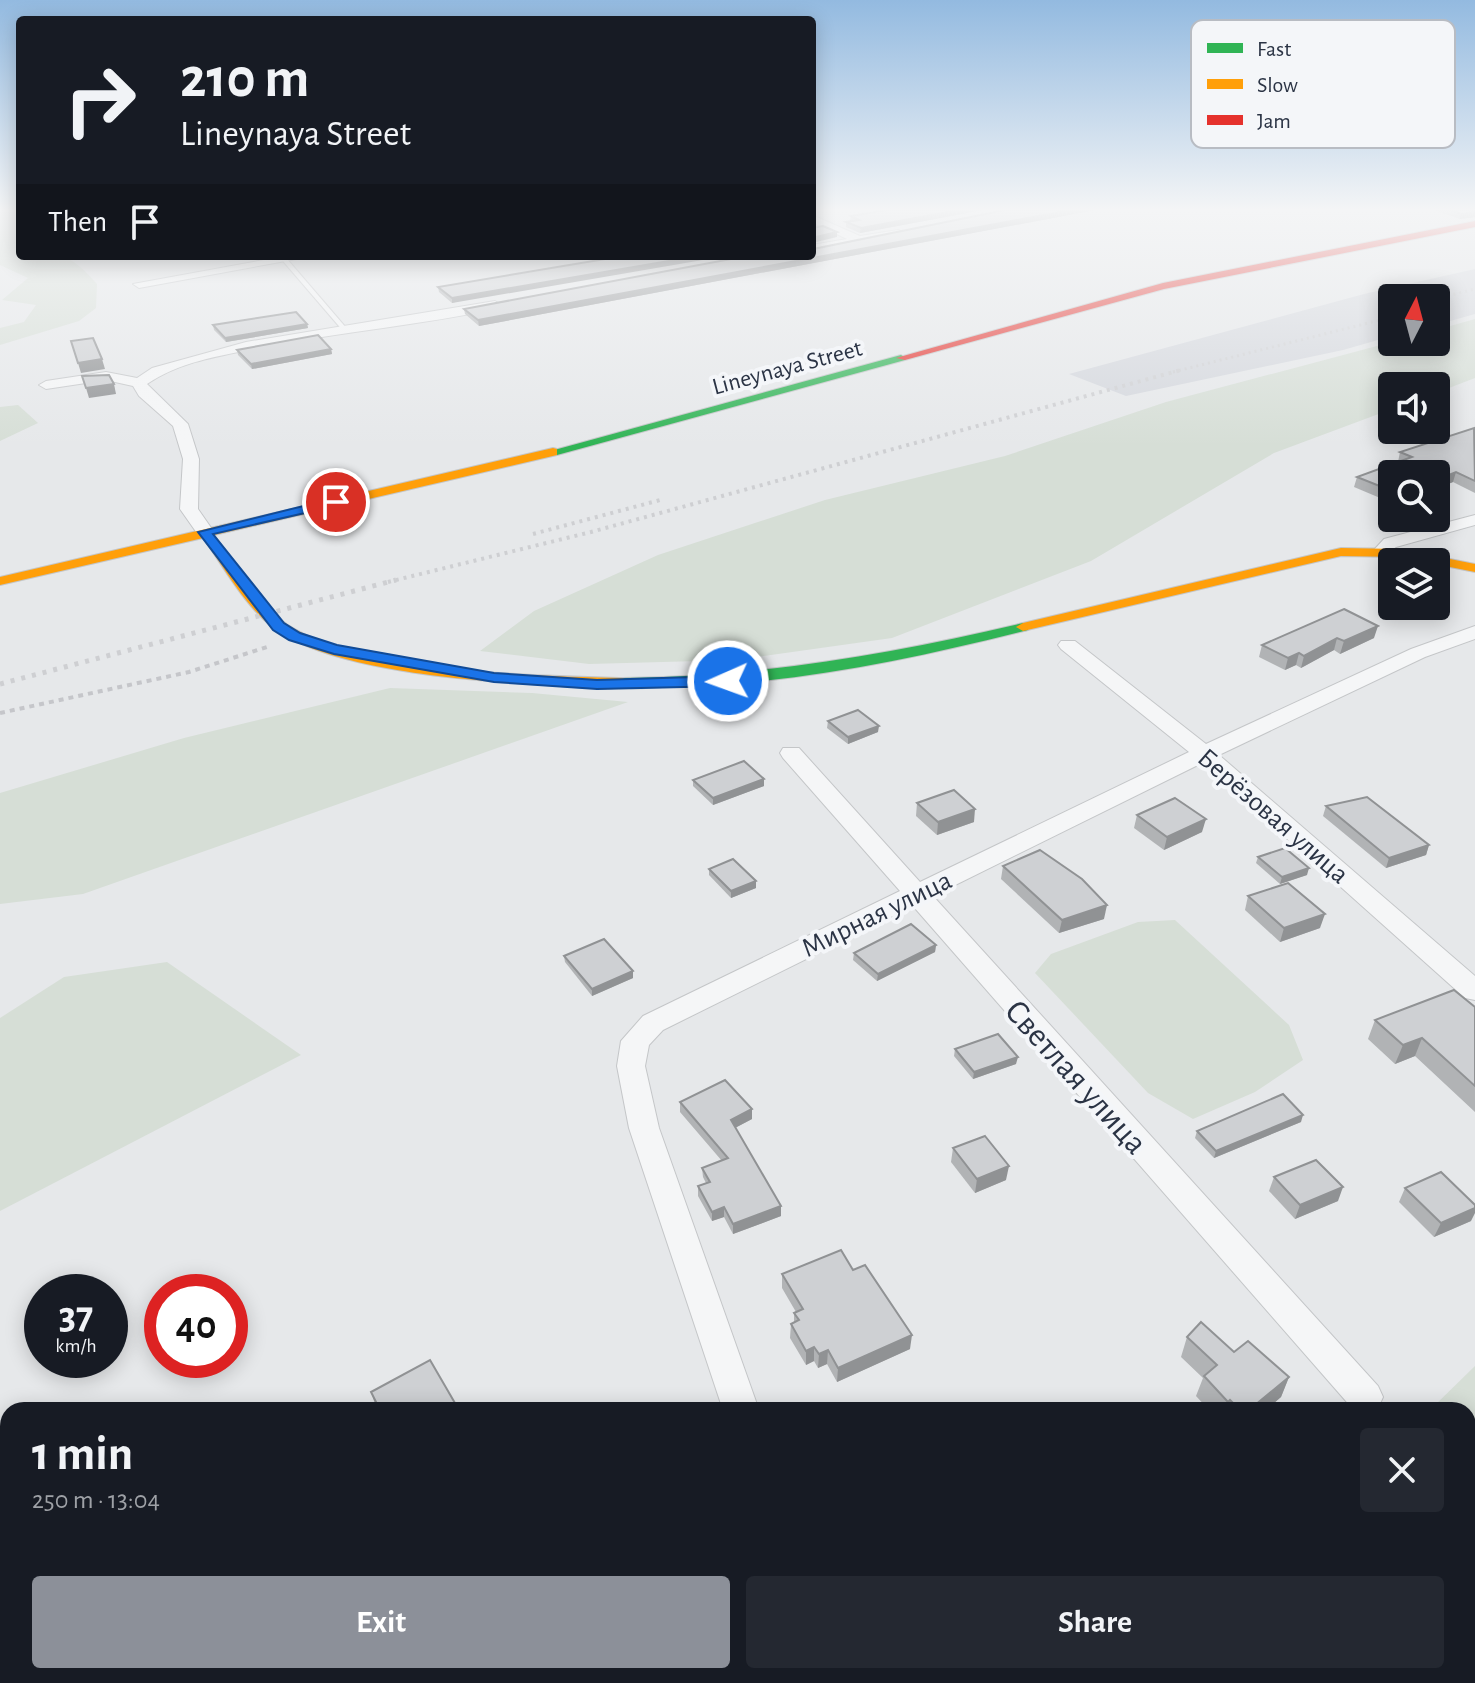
<!DOCTYPE html>
<meta charset="utf-8">
<style>
:root{--surface:#171b24;--page:#242831;--text:#f1f3f6;--muted:#9ea1a6;--accent:#8c9099}
body{margin:0;font-family:"Alegreya Sans",sans-serif;background:var(--page);color:var(--text);height:100vh;display:flex;flex-direction:column;font-size:30px;white-space:nowrap}
*{box-sizing:border-box;margin:0}
p{font-size:26px;color:var(--muted)}
.icon{flex:none;width:44px;height:44px;fill:none;stroke:currentColor;stroke-width:2;stroke-linecap:round;stroke-linejoin:round}
.map{position:relative;flex:1;overflow:hidden}
.panel{position:absolute;left:0px;top:1402px;width:1476px;height:282px;display:flex;flex-direction:column;background:var(--surface);border-radius:24px 24px 0 0;box-shadow:0 4px 20px #0003}
.panel>*{flex:none}
.guide{position:absolute;left:16px;top:16px;width:800px;height:244px;border-radius:8px;box-shadow:0 4px 20px #0003;background:#171b24;color:var(--text);overflow:hidden}
.needle{width:52px;rotate:6deg}
.fabs{position:absolute;left:1378px;top:284px;display:grid;gap:16px}
.fabs a{display:grid;place-items:center;width:72px;height:72px;border-radius:8px;background:var(--surface);box-shadow:0 4px 20px #0003;font-size:40px}
.speed{position:absolute;left:24px;top:1274px;display:flex;gap:16px;font-size:40px;font-weight:700;text-align:center}
.speed>*{display:grid;place-content:center;width:104px;height:104px;border-radius:50%;background:var(--surface);box-shadow:0 4px 20px #0003;line-height:1}
.speed small{font-size:20px;font-weight:400}
.speed .limit{border:12px solid #d22;background:#fff;color:#111}
.pin{position:absolute;display:grid;place-items:center;width:68px;height:68px;color:#fff;margin:-34px;border:4px solid #fff;border-radius:50%;box-shadow:0 2px 8px #0007}
.me{position:absolute;width:88px;margin:-44px;rotate:268deg;stroke-linejoin:round;filter:drop-shadow(0 0 6px #0008)}
.turn{display:flex;align-items:center;gap:28px;height:168px;padding:0 32px;font-size:36px}
.turn .icon{width:104px;height:104px;stroke-width:2.5}
.turn b{display:block;font-size:56px;line-height:68px}
.then{display:flex;align-items:center;height:76px;padding:0 32px;background:#0003;gap:16px;font-size:30px}
.round{display:grid;place-items:center;flex:none;width:84px;height:84px;border-radius:8px;background:var(--page)}
.summary{display:flex;align-items:center;justify-content:space-between;height:136px;padding:0 32px}
h1{font-size:48px;font-weight:600;line-height:60px}
.primary-button{display:flex;gap:16px;margin-top:auto;padding:16px 32px}
.primary-button a{flex:1;height:92px;border-radius:8px;background:var(--accent);color:#fff;font-size:32px;font-weight:600;line-height:92px;text-align:center}
.primary-button a+a{background:var(--page);color:var(--text)}
.map>svg:first-child{display:block}
.built{fill:#d4d7dd}
.green{fill:#d6ded6}
.lines{fill:none;stroke-linecap:round;stroke-linejoin:round}
.lane-casing{stroke:#c4c6c8;stroke-width:2}
.street-casing{stroke:#c4c6c8;stroke-width:2}
.fast-casing{stroke:#c4c6c8;stroke-width:2}
.slow-casing{stroke:#c4c6c8;stroke-width:2}
.jam-casing{stroke:#c4c6c8;stroke-width:2}
.path{stroke:#c5c6ca;stroke-width:4;stroke-dasharray:5 5;stroke-linecap:butt}
.lane{fill:#f5f6f7;fill-rule:evenodd}
.street{fill:#f5f6f7;fill-rule:evenodd}
.fast{fill:#30b455;fill-rule:evenodd}
.slow{fill:#ff9f0a;fill-rule:evenodd}
.jam{fill:#e5322d;fill-rule:evenodd}
.rail-far2{stroke:#cecfd2;stroke-width:3;stroke-dasharray:2 4;stroke-linecap:butt}
.rail-far1{stroke:#cecfd2;stroke-width:4;stroke-dasharray:3 5;stroke-linecap:butt}
.rail{stroke:#cecfd2;stroke-width:5;stroke-dasharray:4 7;stroke-linecap:butt}
.wall{fill:#b1b3b5}
.shaded-wall{fill:#909294}
.building{fill:#ced0d3;stroke:#909294;stroke-width:2}
.route{fill:#1a73e8;stroke:#114b97;stroke-width:2}
.labels{text-anchor:middle;stroke-width:8;stroke-linejoin:round;paint-order:stroke}
.far-street-label{font-size:24px;fill:#2b3445;stroke:#f4f6f9}
.street-label{font-size:28px;fill:#2b3445;stroke:#f4f6f9}
.near-street-label{font-size:34px;fill:#2b3445;stroke:#f4f6f9}
.key{fill:#f4f6f9;stroke:#b8bcc3;stroke-width:2}
.key-label{font-size:22px;fill:#2b3445}
</style>
<div class="map">
<svg width="1475" height="1683" viewBox="0 0 1475 1683">
<rect width="100%" height="100%" fill="#e6e8ea"/>
<path class="built" d="M1475,269V314L1436,325V298H1392V336L1343,350L1126,396L1069,374L1364,294Z"/>
<g class="green">
<path d="M0,210H20V256C64,256 66,250 97,284L96,308L79,321L0,345V328L24,322L36,305L2,300L28,278L0,265Z"/>
<path d="M1475,319V378L1436,393V386H1392V409L1274,453L1091,561L892,638L736,660L589,664L480,651L534,611L658,555L825,500L1005,456L1166,402L1392,342H1436V330Z"/>
<path d="M18,405L38,423L0,441V407Z"/>
<path d="M390,688L532,693L628,702L83,894L0,904V793L184,738Z"/>
<path d="M1175,920L1289,1025L1303,1060L1255,1092L1193,1119L1148,1093L1035,973L1051,954L1138,922Z"/>
<path d="M167,962L301,1055L0,1211V1018L64,977Z"/>
<path d="M1475,1366V1498L1468,1490V1410H1430Z"/>
</g>
<g class="lines">
<g class="lane-casing">
<path id="lane" d="M283,259H287L348,330V332H344L283,261Z"/>
</g>
<g class="street-casing">
<g id="street">
<path d="M812,215L860,236L898,230L904,233L812,251V245L847,239L812,222Z"/>
<path d="M286,256H313L139,288L133,284Z"/>
<path d="M495,301L501,305L500,308C422,325 341,332 263,347C224,355 180,361 147,384L188,424L199,459L198,509L214,532L205,537L199,536L180,509L183,459L173,426L139,396L133,386L106,380L46,389L39,385L46,381L106,372L137,378L152,368L246,342Z"/>
<path d="M1475,515V525L1396,547L1381,557L1372,552L1384,539Z"/>
<path d="M1475,626V639L1425,657L1219,755L1475,976V1000L1465,998L1202,763L933,896L1378,1386L1383,1397L1378,1408H1352L913,906L663,1030L649,1045L645,1066L659,1128L759,1410H723L629,1128L617,1066L621,1041L643,1016L900,891L783,758L780,753L783,748H799L920,882L1189,752L1061,649L1058,645L1061,641H1075L1206,744L1411,649Z"/>
<path d="M468,1676H518L515,1683H465Z"/>
</g>
</g>
<g class="fast-casing">
<g id="fast">
<path d="M901,355L906,358L905,360L557,455L547,452Z"/>
<path d="M1023,623L1028,624V630C909,660 785,686 662,687C648,687 625,692 615,683L623,678C759,677 891,654 1023,623Z"/>
</g>
</g>
<g class="slow-casing">
<g id="slow">
<path d="M553,448L557,449V455L214,535C234,562 259,607 288,625C364,673 532,676 623,678L631,683L628,686C608,691 582,687 561,686C487,682 335,673 275,629C245,607 224,567 203,538L0,585V577Z"/>
<path d="M1341,548L1400,549L1475,564V572L1400,557L1341,556L1023,631L1016,627L1023,623Z"/>
</g>
</g>
<g class="jam-casing">
<path id="jam" d="M1475,221V227L1164,289L905,360L896,358L1163,283Z"/>
</g>
<path class="path" d="M0,713L189,672L267,647"/>
<use href="#lane" class="lane"/>
<use href="#street" class="street"/>
<use href="#fast" class="fast"/>
<use href="#slow" class="slow"/>
<use href="#jam" class="jam"/>
<g class="rail-far2">
<path d="M1436,299L1475,289"/>
<path d="M1173,372L1392,317"/>
</g>
<g class="rail-far1">
<path d="M533,534L664,499"/>
<path d="M388,582L591,532L1181,370"/>
</g>
<path class="rail" d="M0,684L396,580"/>
</g>
<g class="wall">
<path d="M887,210H983L860,233L846,227V222L850,221L851,216Z"/>
<path d="M1005,210H1095L479,326L465,314L464,309L813,249Z"/>
<path d="M1434,210H1475V217L1460,219Z"/>
<path d="M623,256L452,303L439,292L438,287Z"/>
<path d="M307,324L308,328L226,342L214,330L213,325Z"/>
<path d="M331,349L332,354L252,369L238,355L237,350Z"/>
<path d="M1475,428V493L1453,482L1436,489V474H1392V503L1354,487L1357,477L1398,462L1400,452Z"/>
<path d="M1344,609L1374,638L1340,654L1334,650L1301,668L1296,665L1285,670L1259,657L1262,645Z"/>
<path d="M828,721L878,732L848,744L827,728Z"/>
<path d="M693,780L764,786L713,805L693,786Z"/>
<path d="M917,803L974,822L937,835L916,816Z"/>
<path d="M1326,806L1429,845L1426,855L1386,868L1323,816Z"/>
<path d="M1137,815L1202,832L1164,850L1134,828Z"/>
<path d="M1258,857L1307,875L1280,884L1256,863Z"/>
<path d="M1003,866L1104,919L1059,933L1001,879Z"/>
<path d="M709,869L756,881V888L731,898L709,875Z"/>
<path d="M1248,896L1320,928L1280,942L1245,910Z"/>
<path d="M936,945L935,952L877,981L853,960L854,953Z"/>
<path d="M564,956L633,971V978L592,996L565,962Z"/>
<path d="M1475,1007V1112L1415,1056L1395,1064L1368,1039L1375,1020Z"/>
<path d="M955,1049L1016,1064L973,1079L954,1056Z"/>
<path d="M680,1102L752,1109V1119L735,1128L781,1216L733,1234L724,1217L712,1221L698,1196V1186L706,1183L703,1177L702,1168L722,1161L680,1112Z"/>
<path d="M1301,1122L1214,1158L1195,1138L1197,1131Z"/>
<path d="M953,1148L1006,1180L975,1193L951,1162Z"/>
<path d="M1274,1177L1338,1201L1295,1219L1269,1191Z"/>
<path d="M1405,1188L1471,1221L1434,1237L1399,1202Z"/>
<path d="M853,1270L910,1349L837,1382L827,1364L818,1368L814,1361L806,1365L790,1338L791,1324L794,1322V1313L796,1312L782,1288V1274Z"/>
<path d="M1187,1337L1234,1352L1289,1377L1281,1397L1266,1410H1209L1196,1396L1203,1378L1181,1357Z"/>
<path d="M371,1392L459,1410H377Z"/>
</g>
<g class="shaded-wall">
<path d="M959,210H983L860,233L861,228Z"/>
<path d="M1071,210H1095L479,326L478,320Z"/>
<path d="M1475,212V217L1460,219L1461,214Z"/>
<path d="M837,232V237L812,243V238Z"/>
<path d="M698,256H726L452,303V298Z"/>
<path d="M307,324L308,328L226,342L225,338Z"/>
<path d="M331,349L332,354L252,369L251,364Z"/>
<path d="M102,359L105,369L81,373L78,363Z"/>
<path d="M114,384L116,394L89,398L86,388Z"/>
<path d="M1456,472L1453,482L1436,489V480Z"/>
<path d="M1378,626L1374,638L1340,654L1344,641Z"/>
<path d="M1337,638L1334,650L1301,668L1304,656Z"/>
<path d="M1299,653L1296,665L1285,670L1288,658Z"/>
<path d="M879,726L878,732L848,744V737Z"/>
<path d="M764,779V786L713,805V798Z"/>
<path d="M975,809L974,822L937,835L938,822Z"/>
<path d="M1206,819L1202,832L1164,850L1167,837Z"/>
<path d="M1429,845L1426,855L1386,868L1389,858Z"/>
<path d="M1309,868L1307,875L1280,884L1282,877Z"/>
<path d="M756,881V888L731,898V891Z"/>
<path d="M1107,905L1104,919L1059,933L1062,920Z"/>
<path d="M1325,914L1320,928L1280,942L1284,928Z"/>
<path d="M936,945L935,952L877,981L878,974Z"/>
<path d="M633,971V978L592,996V989Z"/>
<path d="M1422,1038L1415,1056L1395,1064L1403,1045Z"/>
<path d="M1018,1057L1016,1064L973,1079L974,1072Z"/>
<path d="M752,1109V1119L731,1130V1120Z"/>
<path d="M1303,1115L1301,1122L1214,1158L1216,1151Z"/>
<path d="M1009,1166L1006,1180L975,1193L977,1179Z"/>
<path d="M1343,1187L1338,1201L1295,1219L1300,1205Z"/>
<path d="M781,1206V1216L733,1234V1224Z"/>
<path d="M724,1207V1217L712,1221V1212Z"/>
<path d="M1475,1208V1213L1471,1221L1434,1237L1441,1223Z"/>
<path d="M912,1335L910,1349L837,1382L838,1368Z"/>
<path d="M814,1347V1361L806,1365V1351Z"/>
<path d="M828,1350L827,1364L818,1368L819,1354Z"/>
<path d="M1289,1377L1281,1397L1266,1410H1249Z"/>
</g>
<g class="building">
<path d="M887,210H959L861,228L846,222L859,220L851,216Z"/>
<path d="M1005,210H1071L478,320L464,309L747,256H812V246L813,249Z"/>
<path d="M1450,210H1475V212L1461,214Z"/>
<path d="M823,226L837,232L812,238V228Z"/>
<path d="M623,256H698L452,298L438,287Z"/>
<path d="M296,312L307,324L225,338L213,325Z"/>
<path d="M318,335L331,349L251,364L237,350Z"/>
<path d="M93,338L102,359L78,363L71,341Z"/>
<path d="M109,375L114,384L86,388L82,376Z"/>
<path d="M1474,428L1475,481L1456,472L1436,480V474H1392V491L1357,477L1412,457L1400,452Z"/>
<path d="M1344,609L1378,626L1344,641L1337,638L1304,656L1299,653L1288,658L1262,645Z"/>
<path d="M858,710L879,726L848,737L828,721Z"/>
<path d="M744,761L764,779L713,798L693,780Z"/>
<path d="M954,790L975,809L938,822L917,803Z"/>
<path d="M1367,797L1429,845L1389,858L1326,806Z"/>
<path d="M1175,798L1206,819L1167,837L1137,815Z"/>
<path d="M1285,848L1309,868L1282,877L1258,857Z"/>
<path d="M1040,850L1082,879L1107,905L1062,920L1003,866Z"/>
<path d="M733,859L756,881L731,891L709,869Z"/>
<path d="M1288,883L1325,914L1284,928L1248,896Z"/>
<path d="M911,924L936,945L878,974L854,953Z"/>
<path d="M604,939L633,971L592,989L564,956Z"/>
<path d="M1454,990L1475,1007V1086L1422,1038L1403,1045L1375,1020Z"/>
<path d="M998,1034L1018,1057L974,1072L955,1049Z"/>
<path d="M725,1080L752,1109L731,1120L781,1206L733,1224L724,1207L712,1212L698,1186L710,1182L702,1168L728,1158L680,1102Z"/>
<path d="M1283,1094L1303,1115L1216,1151L1197,1131Z"/>
<path d="M985,1136L1009,1166L977,1179L953,1148Z"/>
<path d="M1316,1160L1343,1187L1300,1205L1274,1177Z"/>
<path d="M1441,1172L1475,1205V1208L1441,1223L1405,1188Z"/>
<path d="M841,1250L853,1270L865,1265L912,1335L838,1368L828,1350L819,1354L814,1347L806,1351L791,1324L799,1320L794,1313L803,1309L782,1274Z"/>
<path d="M1201,1322L1234,1352L1248,1341L1289,1377L1249,1410H1240L1230,1400L1228,1402L1204,1376L1217,1365L1187,1337Z"/>
<path d="M430,1360L459,1410H380L371,1392Z"/>
</g>
<linearGradient id="sky" x2="0" y2="1"><stop stop-color="#93bae0"/><stop offset="0.47" stop-color="#f4f5f6"/><stop offset="1" stop-color="#f4f5f6" stop-opacity="0"/></linearGradient>
<rect width="1475" height="446" fill="url(#sky)"/>
<path class="route" d="M336,498L342,502L340,505L213,534L284,623L300,633L337,645L494,673L597,680L728,676L736,681L728,686L597,689L494,682L334,654L289,640L273,630L198,532Z"/>
<g class="labels">
<g class="far-street-label">
<text transform="translate(787 367) rotate(-15)" y="8">Lineynaya Street</text>
</g>
<g class="street-label">
<text transform="translate(1274 815) rotate(41)" y="10">Берёзовая улица</text>
<text transform="translate(876 913) rotate(-26)" y="10">Мирная улица</text>
</g>
<g class="near-street-label">
<text transform="translate(1077 1076) rotate(48)" y="12">Светлая улица</text>
</g>
</g>
<rect x="1191" y="20" width="264" height="128" rx="12" class="key"/>
<rect x="1207" y="43" width="36" height="10" fill="#30b455"/>
<rect x="1207" y="79" width="36" height="10" fill="#ff9f0a"/>
<rect x="1207" y="115" width="36" height="10" fill="#e5322d"/>
<g class="key-label">
<text x="1257" y="56">Fast</text>
<text x="1257" y="92">Slow</text>
<text x="1257" y="128">Jam</text>
</g>
</svg>
<div class="fabs">
<a><svg class="needle" viewBox="-14 -14 28 28"><path d="M0-13l5 13h-10z" fill="#e53935"/><path d="M0 13l5-13h-10z" fill="#9ea1a6"/></svg></a>
<a><svg class="icon" aria-label="sound" viewBox="0 0 24 24"><path d="M4 9h4l5-4v14l-5-4H4zM17 9q2 3 0 6"/></svg></a>
<a><svg class="icon" aria-label="search" viewBox="0 0 24 24"><circle cx="10" cy="10" r="6"/><path d="M15 15l6 6"/></svg></a>
<a><svg class="icon" aria-label="layers" viewBox="0 0 24 24"><path d="M12 4l9 5-9 5-9-5zM3 14l9 5 9-5"/></svg></a>
</div>
<div class="speed"><div>37<small>km/h</small></div><div class="limit">40</div></div>
<div class="pin" style="left:336px;top:502px;background:#d93025"><svg class="icon" aria-label="arrive" viewBox="0 0 24 24"><path d="M6 21V4h12l-3 4 3 4H6"/></svg></div>
<svg class="me" style="left:728px;top:681px" viewBox="-20 -20 40 40"><circle r="17" fill="#1a73e8" stroke="#fff" stroke-width="3"/><path d="M0-11L8 9 0 5-8 9z" fill="#fff"/></svg>
<div class="guide">
<div class="turn"><svg class="icon" aria-label="right" viewBox="0 0 24 24"><path d="M7 20v-9h11M14 6l5 5-5 5"/></svg><div><b>210 m</b>Lineynaya Street</div></div>
<div class="then">Then<svg class="icon" aria-label="arrive" viewBox="0 0 24 24"><path d="M6 21V4h12l-3 4 3 4H6"/></svg></div>
</div>
<section class="panel">
<div class="summary"><div><h1>1 min</h1><p>250 m · 13:04</p></div><a class="round"><svg class="icon" aria-label="close" viewBox="0 0 24 24"><path d="M6 6l12 12M18 6L6 18"/></svg></a></div>
<div class="primary-button"><a>Exit</a><a>Share</a></div>
</section>
</div>
